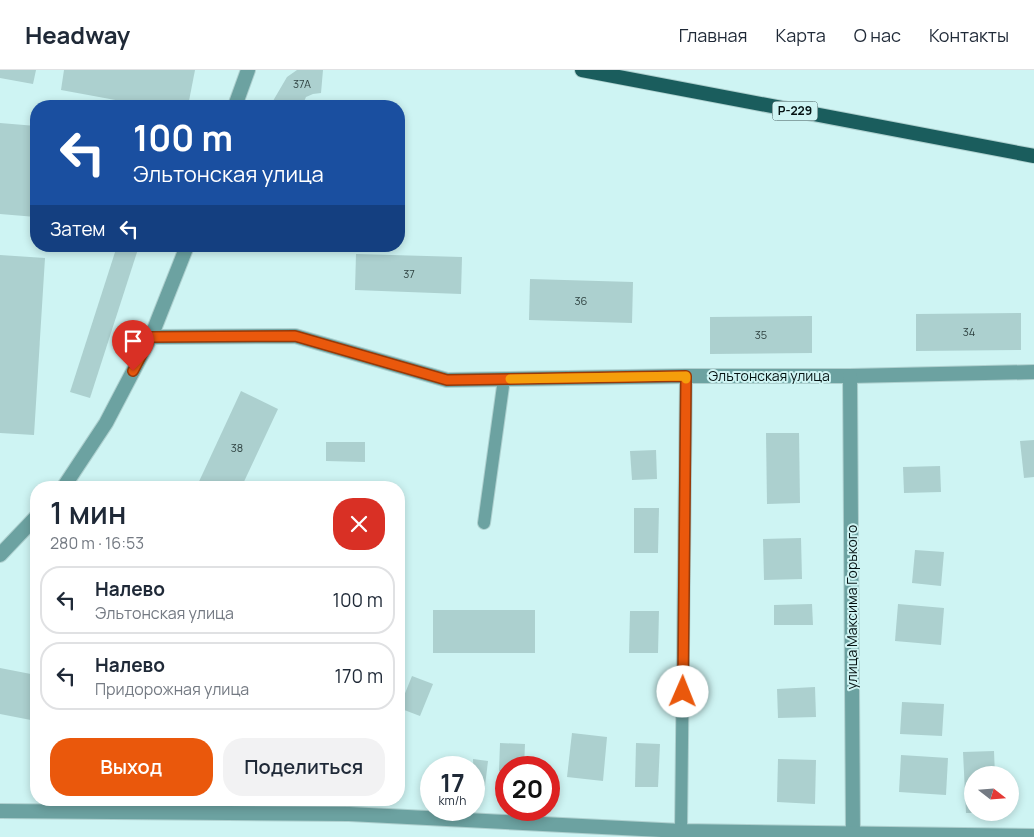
<!DOCTYPE html>
<html lang="ru">
<meta charset="utf-8">
<style>
:root{--surface:#fff;--page:#f2f2f3;--text:#1f2937;--muted:#747a83;--line:#e0e1e3;--accent:#ea580c}
body{margin:0;font-family:Manrope,sans-serif;background:var(--page);color:var(--text);height:100vh;display:flex;flex-direction:column;font-size:19px;white-space:nowrap}
*{box-sizing:border-box;margin:0}
p{font-size:16px;color:var(--muted)}
.icon{flex:none;width:28px;height:28px;fill:none;stroke:currentColor;stroke-width:2;stroke-linecap:round;stroke-linejoin:round}
.map{position:relative;flex:1;overflow:hidden}
.details{position:absolute;left:30px;top:411px;width:375px;height:325px;display:flex;flex-direction:column;background:var(--surface);border-radius:20px;box-shadow:0 2px 8px #0003}
.details>*{flex:none}
.hud{position:absolute;left:30px;top:30px;width:375px;height:152px;border-radius:20px;box-shadow:0 2px 8px #0003;background:#1a4fa0;color:#fff;overflow:hidden}
.needle{width:32px;rotate:107deg}
.buttons{position:absolute;left:964px;top:696px;display:grid;gap:10px}
.buttons a{display:grid;place-items:center;width:55px;height:55px;border-radius:50%;background:var(--surface);box-shadow:0 2px 8px #0003;font-size:25px}
.speed{position:absolute;left:420px;top:686px;display:flex;gap:10px;font-size:25px;font-weight:700;text-align:center}
.speed>*{display:grid;place-content:center;width:65px;height:65px;border-radius:50%;background:var(--surface);box-shadow:0 2px 8px #0003;line-height:1}
.speed small{font-size:12px;font-weight:400}
.speed .limit{border:8px solid #d22;background:#fff;color:#111}
.pin{position:absolute;display:grid;place-items:center;width:42px;height:42px;color:#fff;margin:-51px -21px;border-radius:50% 50% 50% 0;rotate:-45deg;box-shadow:0 0 5px #0007}
.pin .icon{rotate:45deg}
.me{position:absolute;width:55px;margin:-28px;rotate:1deg;stroke-linejoin:round;filter:drop-shadow(0 0 4px #0008)}
.turn{display:flex;align-items:center;gap:18px;height:105px;padding:0 20px;font-size:22px}
.turn .icon{width:65px;height:65px;stroke-width:2.5}
.turn b{display:block;font-size:35px;line-height:42px}
.then{display:flex;align-items:center;height:48px;padding:0 20px;background:#0003;gap:10px;font-size:19px}
.round{display:grid;place-items:center;flex:none;width:52px;height:52px;border-radius:20px;background:var(--page)}
.headline{display:flex;align-items:center;justify-content:space-between;height:85px;padding:0 20px}
h1{font-size:30px;font-weight:600;line-height:38px}
.cta{display:flex;gap:10px;margin-top:auto;padding:10px 20px}
.cta a{flex:1;height:58px;border-radius:20px;background:var(--accent);color:#fff;font-size:20px;font-weight:600;line-height:58px;text-align:center}
.cta a+a{background:var(--page);color:var(--text)}
ul{padding:0;list-style:none}
li{display:flex;align-items:center;gap:15px;height:68px;margin:0 10px 8px;padding:0 10px;border:2px solid var(--line);border-radius:20px}
li div{flex:1}
li b{display:block;font-size:19px}
li em{font-style:normal}
header{display:flex;align-items:center;gap:30px;box-sizing:border-box;height:70px;padding:0 25px;background:var(--surface);border-bottom:1px solid var(--line)}
header strong{font-size:24px}
nav{display:flex;gap:28px;margin-inline-start:auto;font-size:18px}
.map>svg:first-child{display:block}
.building{fill:#acd0cf}
.lines{fill:none;stroke-linecap:round;stroke-linejoin:round}
.service-casing{stroke:#aed0cf;stroke-width:14}
.minor-casing{stroke:#aed0cf;stroke-width:16}
.tertiary-casing{stroke:#aed0cf;stroke-width:16}
.primary-casing{stroke:#aed0cf;stroke-width:16}
.service{stroke:#6ca2a1;stroke-width:12}
.minor{stroke:#6ca2a1;stroke-width:14}
.tertiary{stroke:#6ca2a1;stroke-width:14}
.primary{stroke:#1a5d5d;stroke-width:14}
.route-casing{stroke:#983908;stroke-width:12}
.route{stroke:#ea580c;stroke-width:9}
.slow{stroke:#f59e0b;stroke-width:9}
.labels{text-anchor:middle;stroke-width:4;stroke-linejoin:round;paint-order:stroke}
.number-label{font-size:11px;fill:#2f4241}
.shield{fill:#cef4f3;stroke:#415656;stroke-width:1}
.shield-label{font-size:12px;font-weight:bold;fill:#051212}
.street-label{font-size:14px;fill:#051212;stroke:#cef4f3}
</style>
<header>
<strong>Headway</strong>
<nav><a>Главная</a><a>Карта</a><a>О нас</a><a>Контакты</a></nav>
</header>
<div class="map">
<svg width="1034" height="767" viewBox="0 0 1034 767">
<rect width="100%" height="100%" fill="#cef4f3"/>
<g class="building">
<path d="M0,0H36L33,14L0,8Z"/>
<path d="M64,0H195L188,36H148L61,20Z"/>
<path d="M297,0H323L321,23L313,24L306,27L302,36H270L287,7Z"/>
<path d="M0,53L36,56V147L0,144Z"/>
<path d="M117,176H139L90,328L70,322Z"/>
<path d="M356,184L462,187L461,224L355,220Z"/>
<path d="M0,185L45,188L34,365L0,363Z"/>
<path d="M530,209L633,212L632,253L529,250Z"/>
<path d="M1021,243V280L916,281V244Z"/>
<path d="M812,246V283L710,284V247Z"/>
<path d="M241,321L278,339L241,418H196Z"/>
<path d="M766,363H799L800,433L767,434Z"/>
<path d="M1034,370V407L1024,408L1020,371Z"/>
<path d="M326,372H365V392L326,391Z"/>
<path d="M656,380L657,409L632,410L630,381Z"/>
<path d="M940,396L941,422L904,423L903,397Z"/>
<path d="M634,438H659L658,483H634Z"/>
<path d="M801,468L802,509L764,510L763,469Z"/>
<path d="M915,480L944,482L941,516L912,513Z"/>
<path d="M812,534L813,555H774V535Z"/>
<path d="M898,534L944,538L941,575L895,571Z"/>
<rect x="433" y="540" width="102" height="43"/>
<path d="M630,541H659L658,583H629Z"/>
<path d="M0,598L36,605V651L0,644Z"/>
<path d="M412,606L433,614L420,646L399,638Z"/>
<path d="M815,617L816,647L778,648L777,619Z"/>
<path d="M902,632L944,634L942,666L900,664Z"/>
<path d="M572,663L607,667L603,711L567,707Z"/>
<path d="M500,673L525,674L524,698H506V701H499Z"/>
<path d="M636,673L660,674L658,717H635Z"/>
<path d="M994,681L995,705H972V743H966L963,682Z"/>
<path d="M901,685L948,688L946,725L899,722Z"/>
<path d="M473,689L488,691L485,716L474,715Z"/>
<path d="M778,689L816,690L815,734L777,732Z"/>
</g>
<g class="lines">
<g class="service-casing">
<g id="service">
<path d="M484,453L504,309"/>
<path d="M681,761L686,306"/>
</g>
</g>
<g class="minor-casing">
<g id="minor">
<path d="M151,267L295,266L447,310L686,306H850L1034,302"/>
<path d="M850,306L853,767"/>
<path d="M0,741L349,744L681,761L1034,766"/>
</g>
</g>
<g class="tertiary-casing">
<g id="tertiary">
<path d="M235,36L248,0"/>
<path d="M63,418L106,353L151,267L187,176"/>
<path d="M0,485L36,447"/>
</g>
</g>
<g class="primary-casing">
<path id="primary" d="M582,0L1034,86"/>
</g>
<use href="#service" class="service"/>
<use href="#minor" class="minor"/>
<use href="#tertiary" class="tertiary"/>
<use href="#primary" class="primary"/>
</g>
<g class="lines">
<g class="route-casing">
<path id="route" d="M133,301L151,267L295,266L447,310L686,306L683,622"/>
</g>
<use href="#route" class="route"/>
<path class="slow" d="M510,309L686,306V309"/>
</g>
<g class="labels">
<g class="number-label">
<text x="302" y="18">37А</text>
<text x="409" y="208">37</text>
<text x="581" y="235">36</text>
<text x="969" y="266">34</text>
<text x="761" y="269">35</text>
<text x="237" y="382">38</text>
</g>
<rect class="shield" x="772.5" y="31.5" width="45" height="19" rx="4"/>
<g class="shield-label">
<text x="795" y="45">Р-229</text>
</g>
<g class="street-label">
<text x="769" y="311">Эльтонская улица</text>
<text transform="translate(852 537) rotate(-90)" y="5">улица Максима Горького</text>
</g>
</g>
</svg>
<div class="buttons">
<a><svg class="needle" viewBox="-14 -14 28 28"><path d="M0-13l5 13h-10z" fill="#e53935"/><path d="M0 13l5-13h-10z" fill="#747a83"/></svg></a>
</div>
<div class="speed"><div>17<small>km/h</small></div><div class="limit">20</div></div>
<div class="pin" style="left:133px;top:301px;background:#d93025"><svg class="icon" aria-label="arrive" viewBox="0 0 24 24"><path d="M6 21V4h12l-3 4 3 4H6"/></svg></div>
<svg class="me" style="left:683px;top:622px" viewBox="-20 -20 40 40"><circle r="19" fill="#fff"/><path d="M0-13L10 11 0 6-10 11z" fill="#ea580c"/></svg>
<div class="hud">
<div class="turn"><svg class="icon" aria-label="left" viewBox="0 0 24 24"><path d="M17 20v-9H6M10 6l-5 5 5 5"/></svg><div><b>100 m</b>Эльтонская улица</div></div>
<div class="then">Затем<svg class="icon" aria-label="left" viewBox="0 0 24 24"><path d="M17 20v-9H6M10 6l-5 5 5 5"/></svg></div>
</div>
<section class="details">
<div class="headline"><div><h1>1 мин</h1><p>280 m · 16:53</p></div><a class="round" style="background:#d93025;color:#fff"><svg class="icon" aria-label="close" viewBox="0 0 24 24"><path d="M6 6l12 12M18 6L6 18"/></svg></a></div>
<ul>
<li><svg class="icon" aria-label="left" viewBox="0 0 24 24"><path d="M17 20v-9H6M10 6l-5 5 5 5"/></svg><div><b>Налево</b><p>Эльтонская улица</p></div><em>100 m</em></li>
<li><svg class="icon" aria-label="left" viewBox="0 0 24 24"><path d="M17 20v-9H6M10 6l-5 5 5 5"/></svg><div><b>Налево</b><p>Придорожная улица</p></div><em>170 m</em></li>
</ul>
<div class="cta"><a>Выход</a><a>Поделиться</a></div>
</section>
</div>
